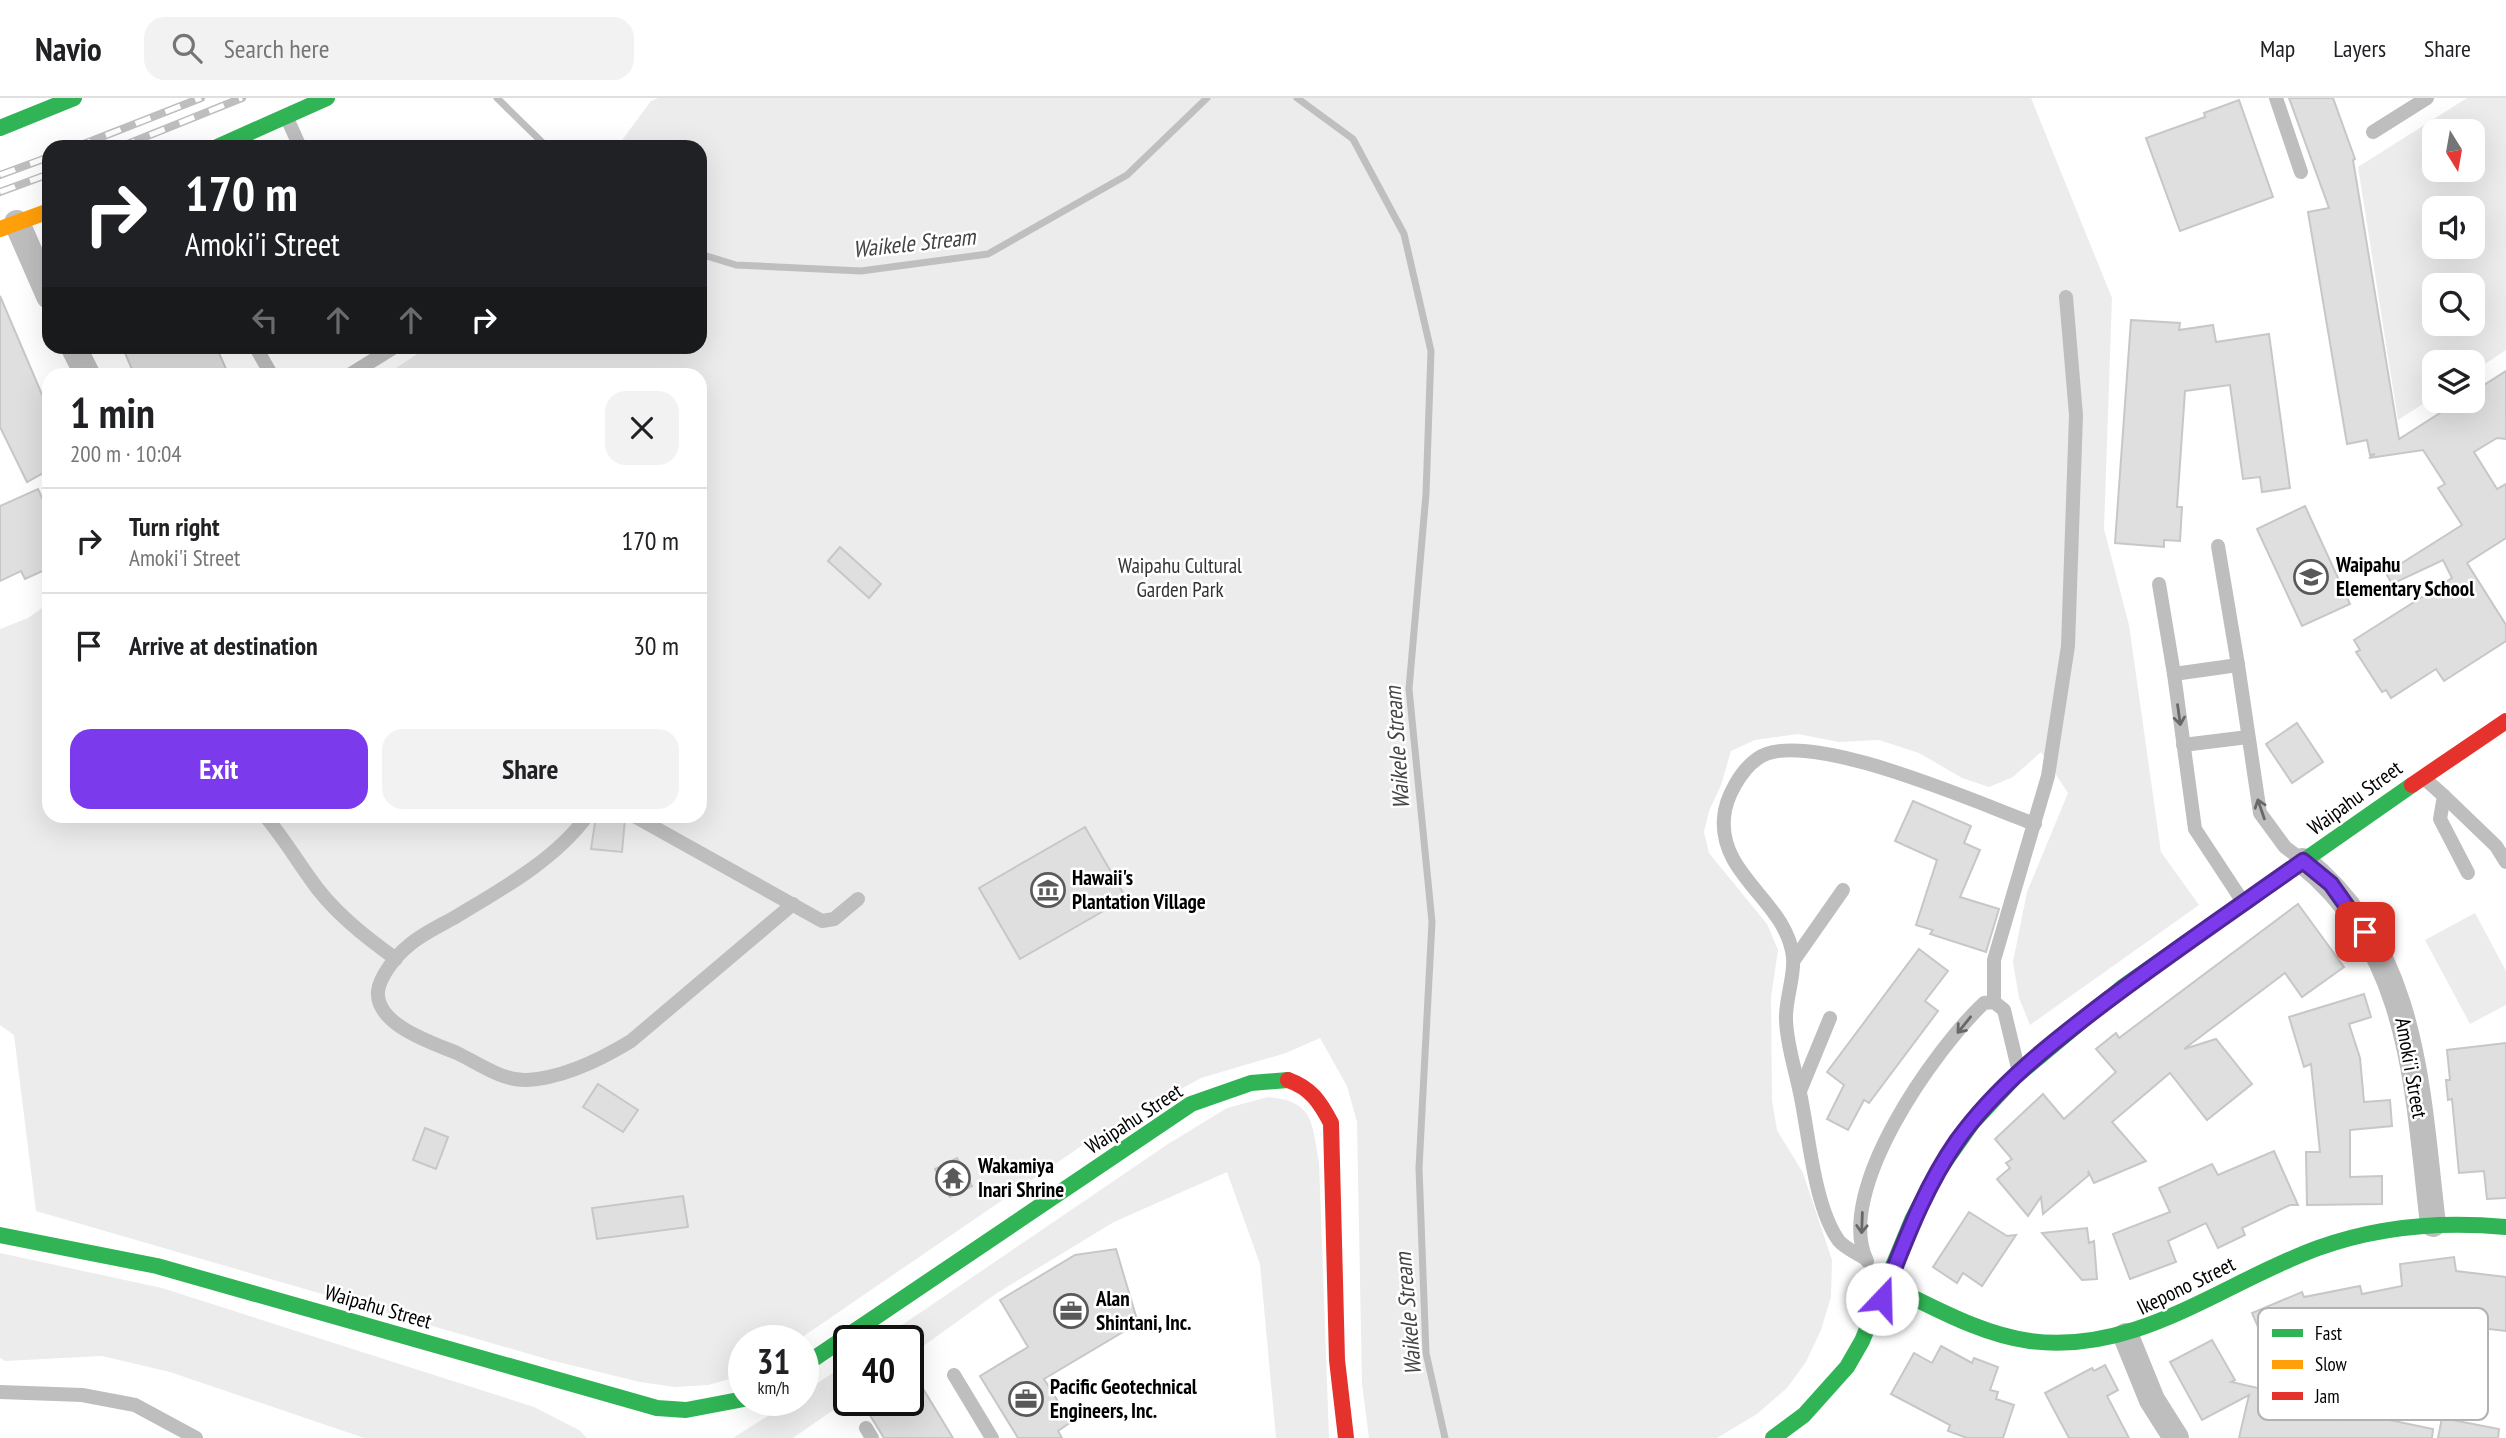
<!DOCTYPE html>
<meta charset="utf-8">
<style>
:root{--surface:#fff;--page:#f2f2f2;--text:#202124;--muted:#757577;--line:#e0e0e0;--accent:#7c3aed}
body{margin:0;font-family:"PT Sans Narrow",sans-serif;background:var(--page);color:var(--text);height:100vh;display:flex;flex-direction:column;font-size:26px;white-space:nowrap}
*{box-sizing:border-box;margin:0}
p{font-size:23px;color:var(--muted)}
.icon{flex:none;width:38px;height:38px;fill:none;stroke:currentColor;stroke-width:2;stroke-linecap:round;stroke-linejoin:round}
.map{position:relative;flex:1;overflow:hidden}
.panel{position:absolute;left:42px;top:270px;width:665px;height:455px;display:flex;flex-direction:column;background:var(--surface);border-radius:21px;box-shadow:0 7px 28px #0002}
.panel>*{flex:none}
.banner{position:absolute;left:42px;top:42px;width:665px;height:214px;border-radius:21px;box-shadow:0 7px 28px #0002;background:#202124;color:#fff;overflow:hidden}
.needle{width:46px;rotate:169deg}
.buttons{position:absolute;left:2422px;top:21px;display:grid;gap:14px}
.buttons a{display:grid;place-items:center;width:63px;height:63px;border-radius:14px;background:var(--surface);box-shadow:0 7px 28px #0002;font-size:35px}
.speed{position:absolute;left:728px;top:1227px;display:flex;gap:14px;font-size:35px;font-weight:700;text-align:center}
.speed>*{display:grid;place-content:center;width:91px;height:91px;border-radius:50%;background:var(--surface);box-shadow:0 7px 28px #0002;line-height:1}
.speed small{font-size:18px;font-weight:400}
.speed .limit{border:4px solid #111;border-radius:10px;background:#fff;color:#111}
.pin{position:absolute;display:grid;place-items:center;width:60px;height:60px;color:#fff;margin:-30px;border-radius:14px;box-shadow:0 4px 10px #0006}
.me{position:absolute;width:77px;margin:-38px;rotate:21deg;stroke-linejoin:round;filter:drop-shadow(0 0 5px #0008)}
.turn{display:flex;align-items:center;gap:24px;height:147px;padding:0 28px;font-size:32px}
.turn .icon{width:91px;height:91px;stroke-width:2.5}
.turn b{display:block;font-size:49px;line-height:60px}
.lanes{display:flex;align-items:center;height:66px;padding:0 28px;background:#0003;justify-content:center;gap:35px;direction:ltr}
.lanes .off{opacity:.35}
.round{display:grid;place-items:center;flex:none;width:74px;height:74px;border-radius:21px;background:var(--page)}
.overview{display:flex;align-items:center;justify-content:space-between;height:119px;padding:0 28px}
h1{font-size:42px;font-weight:600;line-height:52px}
.action{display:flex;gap:14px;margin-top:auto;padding:14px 28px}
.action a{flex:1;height:80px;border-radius:21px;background:var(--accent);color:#fff;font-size:28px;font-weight:600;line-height:80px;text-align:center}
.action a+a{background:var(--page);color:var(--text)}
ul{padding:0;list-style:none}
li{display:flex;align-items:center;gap:21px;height:105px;padding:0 28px;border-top:2px solid var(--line)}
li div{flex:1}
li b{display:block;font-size:26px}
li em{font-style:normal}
header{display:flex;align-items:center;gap:42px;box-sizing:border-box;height:98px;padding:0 35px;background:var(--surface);border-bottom:2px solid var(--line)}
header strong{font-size:33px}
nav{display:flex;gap:38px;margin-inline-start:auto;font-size:24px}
.search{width:490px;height:63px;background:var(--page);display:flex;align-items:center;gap:18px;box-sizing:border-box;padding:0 24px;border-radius:21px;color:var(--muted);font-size:26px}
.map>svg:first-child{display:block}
.green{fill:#ececec;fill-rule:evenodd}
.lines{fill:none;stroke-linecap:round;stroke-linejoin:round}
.stream{stroke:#bfbfbf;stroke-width:7}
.building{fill:#dfdfdf;stroke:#c7c7c7;stroke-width:2}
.lane{stroke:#bebebe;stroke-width:14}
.street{stroke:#bebebe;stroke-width:26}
.fast{stroke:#30b455;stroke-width:16}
.slow{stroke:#ff9f0a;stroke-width:16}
.jam{stroke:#e5322d;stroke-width:16}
.rail-casing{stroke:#bebebe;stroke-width:8}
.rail{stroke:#fff;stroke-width:5;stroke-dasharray:16;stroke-linecap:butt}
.oneway{stroke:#686868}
.route-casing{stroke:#51269a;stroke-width:18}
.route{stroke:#7c3aed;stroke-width:12}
.labels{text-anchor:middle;stroke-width:5;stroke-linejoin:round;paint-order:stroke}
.poi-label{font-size:21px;font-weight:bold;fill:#000;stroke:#fff;text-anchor:start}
.park-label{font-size:21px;fill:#333;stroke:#fff}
.street-label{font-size:21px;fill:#000;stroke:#fff}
.water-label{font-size:23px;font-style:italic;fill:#444;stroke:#fff}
.key{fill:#fff;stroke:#b2b2b2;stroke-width:2}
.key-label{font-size:19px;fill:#000}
</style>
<header>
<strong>Navio</strong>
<div class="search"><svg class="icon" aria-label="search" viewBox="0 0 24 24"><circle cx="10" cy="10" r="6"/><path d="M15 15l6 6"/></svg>Search here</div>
<nav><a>Map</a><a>Layers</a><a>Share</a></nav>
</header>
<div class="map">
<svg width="2506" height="1340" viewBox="0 0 2506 1340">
<rect width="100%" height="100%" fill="#fff"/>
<g class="green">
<path d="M658,0H2031L2112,200L2104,431L2129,527L2161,754L2199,807L2030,927L2019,900L2013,864L2027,794L2068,695L2041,654L2013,679L1989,689L1962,680L1919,655L1879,642L1839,644L1798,636L1755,642L1731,653L1721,687L1709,713L1704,734L1709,755L1767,826L1778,852L1771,899L1772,1002L1777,1032L1803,1075L1832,1162L1831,1199L1821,1232L1806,1264L1787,1290L1757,1316L1717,1340H1369L1362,1286L1357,1024L1347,988L1320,940L1286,955L1201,980L1099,1036L798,1242H744V1277L708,1287L675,1289L640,1284L550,1262L36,1113L14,937L0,927V531L28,520L49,505V718H700V276H387L428,249L700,248V49H617L651,3Z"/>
<path d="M2467,0H2506V252L2473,274V264H2434V299L2398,322L2358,69ZM2473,33V72H2434V33ZM2473,110V149H2434V110ZM2473,187V226H2434V187Z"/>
<path d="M2475,815L2506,873V907L2470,926L2425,842Z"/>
<path d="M1268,999C1314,1003 1312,1024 1319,1064L1329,1340H1276L1260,1166L1227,1074L1114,1124L997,1195L908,1259V1242H880L1168,1046L1227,1010Z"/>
<path d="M0,1155L162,1190L534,1309L579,1332L587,1340H364L170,1274L102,1258L5,1263L0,1260Z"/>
<path d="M849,1264V1301L793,1340H733L793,1302H803V1295Z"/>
</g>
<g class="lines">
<g class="stream">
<path d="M497,0L547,49"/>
<path d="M1297,0L1353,41L1404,136L1431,253L1426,396L1409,591L1432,824L1419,1070L1426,1255L1445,1340"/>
<path d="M700,156L736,167L861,173L988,156L1127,77L1207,0"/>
</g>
</g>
<g class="building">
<path d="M2289,0H2333L2355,61L2353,62L2399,341L2459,303H2473V294L2506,273V341L2497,340L2474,354L2497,391L2506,386V440L2467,465L2506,527V543L2444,583L2436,571L2391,600L2386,592L2382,594L2356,554L2360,552L2354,542L2452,480L2443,462L2392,486L2386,475L2462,427L2438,390L2445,386L2423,352L2369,360L2375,356L2370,357L2367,342L2347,346L2308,114L2329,110Z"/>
<path d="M2239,2L2273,99L2180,133L2146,40L2205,19L2204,15Z"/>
<path d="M0,198L49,313V372L27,384L0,329Z"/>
<path d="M2131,222L2180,225L2179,232L2213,227L2216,244L2269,236L2290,390L2262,394L2260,379L2243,381L2230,287L2185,293L2177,409H2182L2180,443L2164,442V449L2115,445Z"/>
<path d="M122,248H216L226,271L214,276H134Z"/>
<path d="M38,391L49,415V470L25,481L21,473L0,483V408Z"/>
<path d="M2305,408L2350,506L2302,528L2257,431Z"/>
<path d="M840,449L881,486L869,500L828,463Z"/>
<path d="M2297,625L2323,664L2292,685L2266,646Z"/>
<path d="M1913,703L1971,728L1964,745L1980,752L1960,799L1999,811L1986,854L1930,836L1933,832L1916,827L1937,762L1895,743Z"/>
<path d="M596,718L625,721L622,754L591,751Z"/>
<path d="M1085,729L1126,800L1020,861L979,790Z"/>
<path d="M2298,806L2344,869L2302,899L2285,875L2184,951L2216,941L2252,986L2207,1022L2170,975L2112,1024L2146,1063L2094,1085L2088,1073L2089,1077L2043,1116L2041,1099L2028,1118L1997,1081L2010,1070L2006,1065L2012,1061L1995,1041L2043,996L2064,1021L2116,974L2096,951L2116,935L2119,940Z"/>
<path d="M1919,851L1948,873L1925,903L1938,913L1869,1005L1864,1002L1848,1032L1827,1021L1844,987L1827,974Z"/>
<path d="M2364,896L2371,919L2349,926L2360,960L2364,1004L2390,1002L2392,1028L2350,1032V1079L2382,1078V1106L2307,1107L2306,1054H2320L2311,966L2304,969L2289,919Z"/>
<path d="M2506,945V1100L2487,1101L2484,1073L2459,1075L2452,1001L2448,1002L2446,982H2450L2447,952Z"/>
<path d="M598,986L638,1012L623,1034L583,1009Z"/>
<path d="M425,1030L448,1039L436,1071L413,1062Z"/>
<path d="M2274,1053L2298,1107H2290L2242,1130L2245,1137L2218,1150L2206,1125L2168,1143L2176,1164L2130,1181L2113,1136L2170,1114L2159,1090L2212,1066L2218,1077Z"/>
<path d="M957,1060L972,1088L950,1099L935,1071Z"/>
<path d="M683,1098L688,1129L597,1141L592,1110Z"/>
<path d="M1969,1114L2007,1138L2016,1137L1982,1188L1963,1175L1957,1185L1933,1169Z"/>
<path d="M2087,1130L2089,1145L2094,1143L2097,1181L2082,1182L2042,1135Z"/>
<path d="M1116,1151L1138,1225L1044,1281L1071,1324L1058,1333L1062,1340H1018L980,1278L1028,1249L1000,1202L1075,1157Z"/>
<path d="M2454,1159L2456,1173L2506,1179V1233L2463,1228L2465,1246L2435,1250L2430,1214L2390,1219L2398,1262L2370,1268L2372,1278L2346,1283L2337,1239L2274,1266L2252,1215L2302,1194L2304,1199L2360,1188L2362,1196L2402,1188L2400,1166Z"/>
<path d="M2212,1242L2235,1282L2231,1284L2303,1300L2300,1313L2343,1322L2347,1305L2377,1311L2375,1319L2433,1331L2432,1340H2239L2249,1297L2202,1322L2170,1264Z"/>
<path d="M1941,1248L1972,1265L1974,1260L1998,1269L1990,1292L1998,1294L1996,1301L2014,1307L2003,1340H1967L1948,1333L1950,1327L1891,1296L1914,1255L1932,1265Z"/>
<path d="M908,1266L953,1340H884L865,1309L877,1302H908Z"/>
<path d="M2105,1267L2118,1292L2107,1298L2129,1340H2069L2045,1295L2092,1270L2094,1273Z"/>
<path d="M2442,1320L2499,1331L2498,1340H2438Z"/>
</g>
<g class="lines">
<g class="lane">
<path d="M2276,0L2301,74"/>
<path d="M287,20L300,49"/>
<path d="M2373,34L2427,0"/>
<path d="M255,248L271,276"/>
<path d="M351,276L396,248"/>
<path d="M2218,448L2238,567"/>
<path d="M2159,486L2174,576"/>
<path d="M2183,647L2248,639"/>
<path d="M2425,681L2444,698L2440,721L2468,775"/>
<path d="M2444,698L2496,748L2506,764"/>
<path d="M265,718C282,738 294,758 309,779C331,812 364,838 396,861"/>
<path d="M587,718C556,761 502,791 457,818C440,828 421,836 407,849C396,858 380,878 378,893C375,927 433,945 457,955C478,965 502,983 527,982C563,980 600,962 631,943L793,806"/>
<path d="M634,718L822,823L834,821L858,801"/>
<path d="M2243,804L2195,731L2174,576L2238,567L2260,715L2285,749L2302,762"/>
<path d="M1794,862L1843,792"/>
<path d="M1994,904V862L2048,678L2068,548L2076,317L2066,199"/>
<path d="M1800,993L1830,920"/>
<path d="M1866,1161C1858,1156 1845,1150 1839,1143C1814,1109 1809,1036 1800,995C1795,970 1787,948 1786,922C1785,901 1795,879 1793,859C1787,804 1719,778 1724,720C1725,700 1741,672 1757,661C1802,626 1982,707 2035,726"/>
<path d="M1867,1163C1833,1094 1935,951 1984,905L1994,904L2004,912L2018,970"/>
<path d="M954,1277L992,1340"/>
<path d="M0,1294L82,1297L135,1307L196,1340"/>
<path d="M866,1330L872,1340"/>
</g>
<g class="street">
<path d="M17,125L49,198"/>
<path d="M73,248L87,276"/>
<path d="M2303,763C2416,853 2417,994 2433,1126"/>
<path d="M2126,1238L2152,1302L2176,1340"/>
</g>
<g class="fast">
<path d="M0,30L74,0"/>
<path d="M217,49L327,0"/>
<path d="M0,1137L157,1168L657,1310L686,1312L744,1301"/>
<path d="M1887,1187C1932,1208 1979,1236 2030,1243C2137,1257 2222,1185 2318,1150C2379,1128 2442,1123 2506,1129"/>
<path d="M803,1268L1191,1006L1251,985L1288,982"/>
<path d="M1773,1340L1804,1317L1847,1269L1862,1243L1912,1122L1935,1078L1973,1024L2015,979L2124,888L2412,687"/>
</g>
<path class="slow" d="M0,131L49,113"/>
<g class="jam">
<path d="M2412,687L2506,623"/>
<path d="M1288,982C1311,990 1320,1004 1331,1025L1337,1262L1346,1340"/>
</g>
<g class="rail-casing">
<g id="rail">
<path d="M76,49L201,0"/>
<path d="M120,49L242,0"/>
<path d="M0,77L49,59"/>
<path d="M0,94L49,76"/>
</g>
</g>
<use href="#rail" class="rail"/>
</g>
<defs><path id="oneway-shaft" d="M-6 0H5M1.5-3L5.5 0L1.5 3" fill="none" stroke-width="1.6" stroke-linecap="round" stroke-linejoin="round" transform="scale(1.75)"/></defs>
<g class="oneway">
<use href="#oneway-shaft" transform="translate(2179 617) rotate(82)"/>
<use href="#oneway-shaft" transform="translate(2261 711) rotate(-109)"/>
<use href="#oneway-shaft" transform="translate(1964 927) rotate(129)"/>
<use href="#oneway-shaft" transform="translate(1862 1125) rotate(92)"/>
</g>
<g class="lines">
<g class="route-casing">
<path id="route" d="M1882,1201C1904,1146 1923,1092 1957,1043C1997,987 2054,943 2108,902C2172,854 2238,809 2303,763L2331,786L2365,834"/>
</g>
<use href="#route" class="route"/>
</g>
<defs>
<g id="school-ring" transform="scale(1.75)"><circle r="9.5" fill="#fff" stroke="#595959" stroke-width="1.5"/><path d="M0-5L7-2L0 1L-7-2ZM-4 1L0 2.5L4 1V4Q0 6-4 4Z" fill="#595959"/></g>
<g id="museum-ring" transform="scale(1.75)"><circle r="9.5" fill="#fff" stroke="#595959" stroke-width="1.5"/><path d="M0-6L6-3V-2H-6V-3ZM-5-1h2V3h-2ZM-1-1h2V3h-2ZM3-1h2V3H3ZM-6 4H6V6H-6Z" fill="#595959"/></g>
<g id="temple-ring" transform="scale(1.75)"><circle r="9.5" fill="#fff" stroke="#595959" stroke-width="1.5"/><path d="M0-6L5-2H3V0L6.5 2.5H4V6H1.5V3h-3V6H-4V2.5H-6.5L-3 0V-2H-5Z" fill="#595959"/></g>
<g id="office-ring" transform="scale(1.75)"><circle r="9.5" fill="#fff" stroke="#595959" stroke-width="1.5"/><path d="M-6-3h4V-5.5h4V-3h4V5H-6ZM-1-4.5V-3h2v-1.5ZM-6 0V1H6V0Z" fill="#595959"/></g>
</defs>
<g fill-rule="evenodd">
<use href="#school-ring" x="2311" y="479"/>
<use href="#museum-ring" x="1048" y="792"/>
<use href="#temple-ring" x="953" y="1080"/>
<use href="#office-ring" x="1071" y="1213"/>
<use href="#office-ring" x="1026" y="1301"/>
</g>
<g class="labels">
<g class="poi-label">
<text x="2336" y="474">Waipahu<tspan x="2336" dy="24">Elementary School</tspan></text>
<text x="1072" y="787">Hawaii's<tspan x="1072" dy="24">Plantation Village</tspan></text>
<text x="978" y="1075">Wakamiya<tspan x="978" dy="24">Inari Shrine</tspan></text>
<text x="1096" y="1208">Alan<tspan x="1096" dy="24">Shintani, Inc.</tspan></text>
<text x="1050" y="1296">Pacific Geotechnical<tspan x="1050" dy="24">Engineers, Inc.</tspan></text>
</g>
<g class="park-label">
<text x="1180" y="475">Waipahu Cultural<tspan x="1180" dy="24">Garden Park</tspan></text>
</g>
<g class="street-label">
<text transform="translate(2355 700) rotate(-36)" y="7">Waipahu Street</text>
<text transform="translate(2411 970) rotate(80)" y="7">Amoki'i Street</text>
<text transform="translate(1134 1021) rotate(-33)" y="7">Waipahu Street</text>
<text transform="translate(2186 1188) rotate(-26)" y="7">Ikepono Street</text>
<text transform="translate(378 1209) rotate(16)" y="7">Waipahu Street</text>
</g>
<g class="water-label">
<text transform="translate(914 145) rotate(-6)" y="8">Waikele Stream</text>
<text transform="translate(1397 650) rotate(-94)" y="8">Waikele Stream</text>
<text transform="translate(1408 1216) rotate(-95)" y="8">Waikele Stream</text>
</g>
</g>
<rect x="2258" y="1210" width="230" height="112" rx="10" class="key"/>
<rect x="2272" y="1231" width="31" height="8" fill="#30b455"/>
<rect x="2272" y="1262" width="31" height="9" fill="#ff9f0a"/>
<rect x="2272" y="1294" width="31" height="8" fill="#e5322d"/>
<g class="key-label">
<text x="2315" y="1242">Fast</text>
<text x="2315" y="1273">Slow</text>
<text x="2315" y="1305">Jam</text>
</g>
</svg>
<div class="buttons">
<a><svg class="needle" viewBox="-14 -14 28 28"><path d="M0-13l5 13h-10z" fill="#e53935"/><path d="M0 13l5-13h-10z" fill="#757577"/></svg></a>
<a><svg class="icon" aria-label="sound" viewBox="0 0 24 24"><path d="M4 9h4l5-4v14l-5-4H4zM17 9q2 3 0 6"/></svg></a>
<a><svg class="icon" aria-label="search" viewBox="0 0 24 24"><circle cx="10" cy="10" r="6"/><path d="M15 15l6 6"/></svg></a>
<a><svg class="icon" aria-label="layers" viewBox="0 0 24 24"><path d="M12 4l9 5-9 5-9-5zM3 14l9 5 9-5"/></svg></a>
</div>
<div class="speed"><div>31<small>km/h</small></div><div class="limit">40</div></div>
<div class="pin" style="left:2365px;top:834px;background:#d93025"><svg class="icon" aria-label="arrive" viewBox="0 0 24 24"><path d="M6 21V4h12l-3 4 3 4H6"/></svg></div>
<svg class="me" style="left:1882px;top:1201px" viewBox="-20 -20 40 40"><circle r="19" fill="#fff"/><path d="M0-13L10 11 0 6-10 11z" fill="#7c3aed"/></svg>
<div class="banner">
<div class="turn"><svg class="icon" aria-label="right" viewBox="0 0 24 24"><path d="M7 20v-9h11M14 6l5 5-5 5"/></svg><div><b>170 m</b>Amoki'i Street</div></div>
<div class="lanes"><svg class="icon off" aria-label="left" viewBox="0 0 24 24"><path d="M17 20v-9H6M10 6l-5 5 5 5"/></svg><svg class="icon off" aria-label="ahead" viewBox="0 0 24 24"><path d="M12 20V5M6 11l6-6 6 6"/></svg><svg class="icon off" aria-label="ahead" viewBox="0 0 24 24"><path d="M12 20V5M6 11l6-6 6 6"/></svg><svg class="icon" aria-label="right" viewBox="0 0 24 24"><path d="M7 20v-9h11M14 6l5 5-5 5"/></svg></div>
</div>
<section class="panel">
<div class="overview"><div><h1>1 min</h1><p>200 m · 10:04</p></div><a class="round"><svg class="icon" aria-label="close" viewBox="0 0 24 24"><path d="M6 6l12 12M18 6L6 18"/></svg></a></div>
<ul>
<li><svg class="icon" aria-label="right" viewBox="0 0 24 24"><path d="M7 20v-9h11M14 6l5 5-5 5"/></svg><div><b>Turn right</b><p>Amoki'i Street</p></div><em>170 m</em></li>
<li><svg class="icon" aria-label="arrive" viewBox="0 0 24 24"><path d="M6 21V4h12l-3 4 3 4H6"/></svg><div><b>Arrive at destination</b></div><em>30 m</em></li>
</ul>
<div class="action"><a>Exit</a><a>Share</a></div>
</section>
</div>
